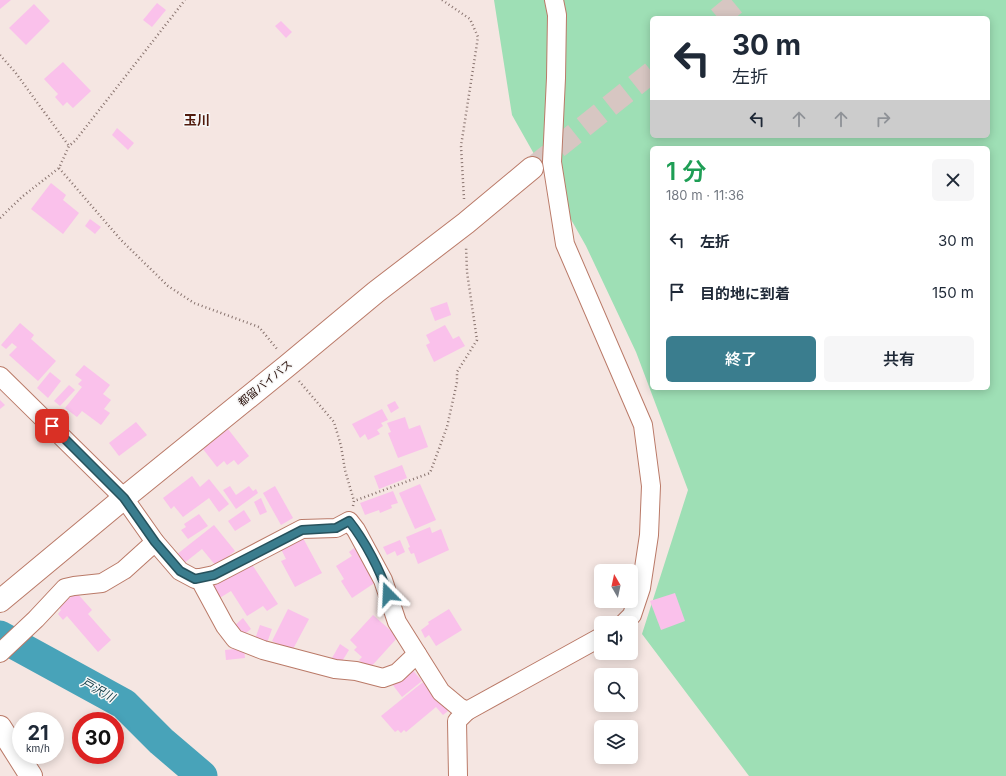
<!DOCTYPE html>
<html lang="ja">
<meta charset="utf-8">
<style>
:root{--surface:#fff;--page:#f6f6f7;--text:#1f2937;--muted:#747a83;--accent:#3a7d8e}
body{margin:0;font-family:Inter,"Noto Sans JP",sans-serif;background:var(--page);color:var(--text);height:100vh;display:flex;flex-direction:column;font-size:15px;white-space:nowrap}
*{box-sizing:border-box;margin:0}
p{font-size:13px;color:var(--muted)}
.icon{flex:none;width:22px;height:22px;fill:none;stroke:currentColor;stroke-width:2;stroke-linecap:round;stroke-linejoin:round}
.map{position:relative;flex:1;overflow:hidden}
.panel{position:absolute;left:650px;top:146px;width:340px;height:244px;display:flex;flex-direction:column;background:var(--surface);border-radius:6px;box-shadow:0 2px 10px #0003}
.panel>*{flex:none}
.guide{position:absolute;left:650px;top:16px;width:340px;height:122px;border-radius:6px;box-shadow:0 2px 10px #0003;background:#fff;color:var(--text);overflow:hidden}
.needle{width:26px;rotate:351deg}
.buttons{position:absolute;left:594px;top:564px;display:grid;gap:8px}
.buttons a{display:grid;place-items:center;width:44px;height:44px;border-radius:6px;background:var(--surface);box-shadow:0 2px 10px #0003;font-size:20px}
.speed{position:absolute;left:12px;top:712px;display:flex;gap:8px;font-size:20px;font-weight:700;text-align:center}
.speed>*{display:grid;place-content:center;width:52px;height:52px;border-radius:50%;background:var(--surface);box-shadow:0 2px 10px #0003;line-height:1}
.speed small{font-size:10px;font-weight:400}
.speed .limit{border:6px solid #d22;background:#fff;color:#111}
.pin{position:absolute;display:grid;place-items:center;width:34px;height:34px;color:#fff;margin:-17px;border-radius:8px;box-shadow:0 2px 6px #0006}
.me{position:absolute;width:44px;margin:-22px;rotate:339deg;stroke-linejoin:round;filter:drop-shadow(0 0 3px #0008)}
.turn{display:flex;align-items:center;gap:14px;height:84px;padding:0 16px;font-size:18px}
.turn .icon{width:52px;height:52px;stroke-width:2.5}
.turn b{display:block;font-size:28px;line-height:34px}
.lanes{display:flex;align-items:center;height:38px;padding:0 16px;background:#0003;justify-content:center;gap:20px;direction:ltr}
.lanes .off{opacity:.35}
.round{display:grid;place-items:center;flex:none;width:42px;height:42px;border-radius:6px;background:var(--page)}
.head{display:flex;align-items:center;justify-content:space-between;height:68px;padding:0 16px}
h1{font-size:24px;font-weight:600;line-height:30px;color:#1e9e55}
.action{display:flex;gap:8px;margin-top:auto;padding:8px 16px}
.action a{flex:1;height:46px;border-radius:6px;background:var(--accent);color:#fff;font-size:16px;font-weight:600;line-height:46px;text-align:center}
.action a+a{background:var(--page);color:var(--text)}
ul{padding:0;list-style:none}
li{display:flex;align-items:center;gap:12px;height:52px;padding:0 16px}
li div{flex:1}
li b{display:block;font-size:15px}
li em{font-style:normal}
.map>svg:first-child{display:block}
.green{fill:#9edfb5;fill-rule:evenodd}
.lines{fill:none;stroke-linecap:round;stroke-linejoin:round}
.river{stroke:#48a3b9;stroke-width:31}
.building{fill:#fac1eb}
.highway-tunnel{stroke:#d7c6c2;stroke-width:22;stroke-dasharray:22 11;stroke-linecap:butt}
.minor-casing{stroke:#ba7a68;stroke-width:20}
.major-casing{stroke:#ba7a68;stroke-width:24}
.highway-casing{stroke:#ba7a68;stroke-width:24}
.path{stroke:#88736e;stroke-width:2.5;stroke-dasharray:1 3;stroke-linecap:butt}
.minor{stroke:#fff;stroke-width:18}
.major{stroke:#fff;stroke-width:22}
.highway{stroke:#fff;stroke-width:22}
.route-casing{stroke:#26515c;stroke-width:10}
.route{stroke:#3a7d8e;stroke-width:7}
.labels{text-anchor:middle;stroke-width:3;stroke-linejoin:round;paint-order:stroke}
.street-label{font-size:11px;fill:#2a110b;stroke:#f7f7f7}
.water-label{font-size:12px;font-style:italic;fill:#1b444e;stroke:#f7f7f7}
.quarter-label{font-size:13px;font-weight:bold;fill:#511a0c;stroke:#f7f7f7}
</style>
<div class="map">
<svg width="1006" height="776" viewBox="0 0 1006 776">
<rect width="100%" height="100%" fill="#f5e6e2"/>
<path class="green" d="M494,0H1006V776H749L642,634L688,490L636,352L586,246L512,115ZM652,18H988V136H652ZM652,148H988V388H652Z"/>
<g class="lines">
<path class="river" d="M0,636L124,704L161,741L202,776"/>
</g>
<g class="building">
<path d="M0,0H11L0,9Z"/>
<path d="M157,3L166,10L152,27L143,20Z"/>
<path d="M34,4L50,21L26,45L9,28Z"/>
<path d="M281,21L292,32L286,38L275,26Z"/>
<path d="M63,62L91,91L73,108L67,102L63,106L55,97L58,94L44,79Z"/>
<path d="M117,128L134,143L128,150L112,135Z"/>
<path d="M51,183L66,195L63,200L79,213L63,234L31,209Z"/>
<path d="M90,219L101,227L95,234L85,226Z"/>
<path d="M447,302L451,315L435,321L430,308Z"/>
<path d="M20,323L34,335L31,339L56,361L38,381L9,355L17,347L12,343L6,349L1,345Z"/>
<path d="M445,325L453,339L459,336L465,346L434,362L426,345L430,343L426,335Z"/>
<path d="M84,365L110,385L103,394L111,400L104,409L110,413L101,425L82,411L77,417L65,408L82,387L78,384L82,380L75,375Z"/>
<path d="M50,372L61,381L48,398L37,388Z"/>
<path d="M69,385L75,390L60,406L54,401Z"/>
<path d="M0,400L5,405L0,409Z"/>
<path d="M395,401L399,408L391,413L387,405Z"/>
<path d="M382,409L388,420L381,423L383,426L377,430L380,434L368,440L365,434L360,438L352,424Z"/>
<path d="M405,417L409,429L420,425L428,447L398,458L388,433L391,432L387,423Z"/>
<path d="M136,422L147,435L119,456L109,443Z"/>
<path d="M228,429L249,456L238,465L234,460L227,465L224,461L217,467L203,449Z"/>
<path d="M402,465L407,478L379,489L374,476Z"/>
<path d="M192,476L200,487L209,479L229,504L219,512L209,498L183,517L174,506L171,509L163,498Z"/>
<path d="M420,484L436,520L415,529L399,493Z"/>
<path d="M230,486L236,495L249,486L253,491L256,489L258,493L236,509L223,490Z"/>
<path d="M275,486L293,518L281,525L263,493Z"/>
<path d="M393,491L398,503L391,505L392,508L380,513L379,510L365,515L360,503Z"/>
<path d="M261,498L267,512L260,515L254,502Z"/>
<path d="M244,510L251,521L235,531L228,521Z"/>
<path d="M199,514L208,526L188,539L181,530L186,527L184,524Z"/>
<path d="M214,525L235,551L216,566L202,549L183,564L176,555Z"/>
<path d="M430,527L432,533L441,529L449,550L418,564L414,553L411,554L408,548L410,547L406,537Z"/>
<path d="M303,538L322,573L295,587L281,561L286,559L281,549Z"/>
<path d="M400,540L405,552L397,556L395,551L387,555L383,547Z"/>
<path d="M354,548L376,582L352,598L341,581L344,579L336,566L352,556L349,552Z"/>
<path d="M251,563L278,604L267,611L263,606L247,616L231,591L218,599L210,588Z"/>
<path d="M76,592L92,610L88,614L111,640L98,652L67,616L63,620L58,614L61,610L59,608Z"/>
<path d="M675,593L685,621L661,630L650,601Z"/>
<path d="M288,609L309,619L292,651L272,641Z"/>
<path d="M449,609L462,630L436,646L429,635L425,638L421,630L429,624L428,622Z"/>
<path d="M373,615L398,637L369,669L359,660L362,657L354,650L357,647L350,640Z"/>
<path d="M243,618L251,629L242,636L234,626Z"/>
<path d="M260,625L272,629L267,643L255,639Z"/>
<path d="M340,644L349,650L341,663L332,658Z"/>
<path d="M244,648L245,658L226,660L225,650Z"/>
<path d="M411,668L422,681L402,697L392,684Z"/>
<path d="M423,682L448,711L443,715L436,707L406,732L404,730L401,733L398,730L395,732L381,716Z"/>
</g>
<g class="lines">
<g class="highway-tunnel">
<path d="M718,18L740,0"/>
<path d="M532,168L652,72"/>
</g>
<g class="minor-casing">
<g id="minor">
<path d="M554,0L557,15L556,78L552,162L565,244L643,425L651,486L649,535L641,588L632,615L624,623"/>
<path d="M0,376L124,498L155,542L180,571L195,579L214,575L302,529L336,528L349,521L356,530L383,580L397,622L441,692L459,707L467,711L601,637"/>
<path d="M199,578L225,626L235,639L263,650L335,669L356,671L383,678L397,673L417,654"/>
<path d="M0,653L36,619L65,588L74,586L102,583L124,570L155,542"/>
<path d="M458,776L457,721L467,711"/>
</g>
</g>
<g class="major-casing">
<path id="major" d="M0,727L31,776"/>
</g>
<g class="highway-casing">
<path id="highway" d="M0,601L124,498L287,366L376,292L466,223L532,168"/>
</g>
<g class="path">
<path d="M442,0L470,19L478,37L461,146L464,199"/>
<path d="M0,55L15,72L69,146"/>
<path d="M59,168L121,240L168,286L194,303L259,327L277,349"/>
<path d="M0,218L23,196L59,168L69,146L75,141L185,0"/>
<path d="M299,381L334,422L341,446L345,470L354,501"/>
<path d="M353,506L354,501L430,473L447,427L457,382V372L477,340L467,272L466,246"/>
</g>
<use href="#minor" class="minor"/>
<use href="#major" class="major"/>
<use href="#highway" class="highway"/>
</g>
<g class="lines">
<g class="route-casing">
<path id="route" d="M52,426L124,498L155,542L180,571L195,579L214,575L302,530L336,528L349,521C365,541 380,570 388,594"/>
</g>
<use href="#route" class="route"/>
</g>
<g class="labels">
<g class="street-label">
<text transform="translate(265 383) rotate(-39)" y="4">都留バイパス</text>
</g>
<g class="water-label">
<text transform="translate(98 690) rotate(29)" y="4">戸沢川</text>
</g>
<g class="quarter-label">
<text x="197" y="125">玉川</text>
</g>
</g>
</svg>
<div class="buttons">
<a><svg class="needle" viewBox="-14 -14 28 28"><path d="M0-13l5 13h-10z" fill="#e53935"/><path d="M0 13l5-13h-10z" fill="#747a83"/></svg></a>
<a><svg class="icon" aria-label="sound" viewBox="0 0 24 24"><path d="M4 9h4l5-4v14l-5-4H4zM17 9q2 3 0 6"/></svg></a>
<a><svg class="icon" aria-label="search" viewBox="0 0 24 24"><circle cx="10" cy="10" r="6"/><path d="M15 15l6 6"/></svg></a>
<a><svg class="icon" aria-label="layers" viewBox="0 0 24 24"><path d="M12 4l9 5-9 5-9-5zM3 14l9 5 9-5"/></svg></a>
</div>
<div class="speed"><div>21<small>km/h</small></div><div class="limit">30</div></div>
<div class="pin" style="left:52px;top:426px;background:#d93025"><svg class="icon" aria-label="arrive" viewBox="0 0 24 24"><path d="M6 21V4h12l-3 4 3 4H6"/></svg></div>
<svg class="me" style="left:388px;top:594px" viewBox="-20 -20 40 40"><path d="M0-17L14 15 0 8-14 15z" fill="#3a7d8e" stroke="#fff" stroke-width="4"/></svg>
<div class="guide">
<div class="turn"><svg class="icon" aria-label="left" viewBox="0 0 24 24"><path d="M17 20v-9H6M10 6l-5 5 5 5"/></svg><div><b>30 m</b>左折</div></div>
<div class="lanes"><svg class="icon" aria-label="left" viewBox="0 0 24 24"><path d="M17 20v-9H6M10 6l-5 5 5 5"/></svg><svg class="icon off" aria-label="ahead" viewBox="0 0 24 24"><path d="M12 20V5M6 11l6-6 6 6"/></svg><svg class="icon off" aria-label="ahead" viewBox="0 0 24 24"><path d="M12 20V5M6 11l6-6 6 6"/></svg><svg class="icon off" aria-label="right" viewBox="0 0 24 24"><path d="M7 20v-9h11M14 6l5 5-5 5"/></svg></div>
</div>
<section class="panel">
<div class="head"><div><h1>1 分</h1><p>180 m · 11:36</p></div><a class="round"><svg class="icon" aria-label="close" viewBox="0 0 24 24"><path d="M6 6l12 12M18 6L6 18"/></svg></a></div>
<ul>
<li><svg class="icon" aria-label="left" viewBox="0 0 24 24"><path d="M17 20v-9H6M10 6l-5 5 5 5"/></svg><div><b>左折</b></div><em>30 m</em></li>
<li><svg class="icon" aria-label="arrive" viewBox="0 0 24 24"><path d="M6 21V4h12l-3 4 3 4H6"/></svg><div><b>目的地に到着</b></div><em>150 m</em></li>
</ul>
<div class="action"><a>終了</a><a>共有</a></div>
</section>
</div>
